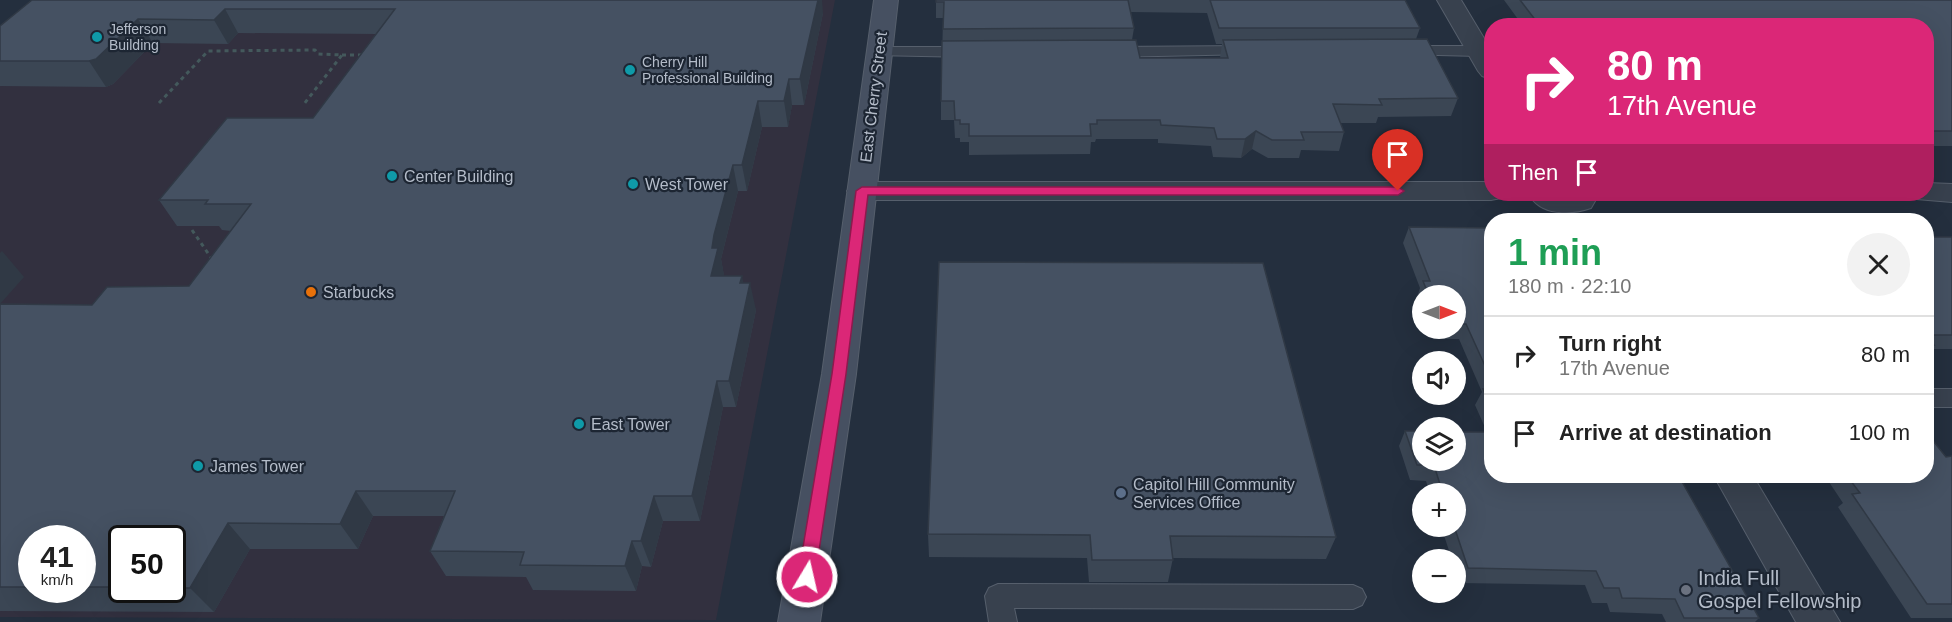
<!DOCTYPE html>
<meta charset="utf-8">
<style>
:root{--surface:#fff;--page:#f2f2f2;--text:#222;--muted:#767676;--line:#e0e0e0}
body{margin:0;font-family:Arial,sans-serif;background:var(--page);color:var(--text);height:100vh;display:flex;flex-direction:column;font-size:22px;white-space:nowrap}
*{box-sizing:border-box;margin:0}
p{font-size:20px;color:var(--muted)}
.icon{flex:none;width:33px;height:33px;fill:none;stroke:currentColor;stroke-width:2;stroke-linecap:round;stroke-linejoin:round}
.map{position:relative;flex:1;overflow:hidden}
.side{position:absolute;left:1484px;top:213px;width:450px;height:270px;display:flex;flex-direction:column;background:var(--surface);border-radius:24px;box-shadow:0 6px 24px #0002}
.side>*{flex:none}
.guide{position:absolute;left:1484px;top:18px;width:450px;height:183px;border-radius:24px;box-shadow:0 6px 24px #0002;background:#db2777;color:#fff;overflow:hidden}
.needle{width:39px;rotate:90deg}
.tools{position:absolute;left:1412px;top:285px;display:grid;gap:12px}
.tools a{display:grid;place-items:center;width:54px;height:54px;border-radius:50%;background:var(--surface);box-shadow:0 6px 24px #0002;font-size:30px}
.speed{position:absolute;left:18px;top:525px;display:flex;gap:12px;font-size:30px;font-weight:700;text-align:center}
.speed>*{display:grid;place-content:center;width:78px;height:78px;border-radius:50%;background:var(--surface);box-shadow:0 6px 24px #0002;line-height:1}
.speed small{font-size:15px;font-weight:400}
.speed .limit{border:3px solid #111;border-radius:9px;background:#fff;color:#111}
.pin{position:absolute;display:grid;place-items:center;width:51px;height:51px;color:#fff;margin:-62px -26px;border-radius:50% 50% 50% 0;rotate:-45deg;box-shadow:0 0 6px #0007}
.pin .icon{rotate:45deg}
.me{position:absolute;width:66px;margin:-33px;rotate:9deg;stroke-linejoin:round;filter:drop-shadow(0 0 4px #0008)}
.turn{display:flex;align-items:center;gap:21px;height:126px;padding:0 24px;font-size:27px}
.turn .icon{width:78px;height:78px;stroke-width:2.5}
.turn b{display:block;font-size:42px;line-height:51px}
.then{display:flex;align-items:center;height:57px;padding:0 24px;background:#0003;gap:12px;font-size:22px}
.round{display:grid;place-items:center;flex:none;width:63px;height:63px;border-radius:32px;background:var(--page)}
.summary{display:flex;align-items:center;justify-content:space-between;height:102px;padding:0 24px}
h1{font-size:36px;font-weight:700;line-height:45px;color:#1e9e55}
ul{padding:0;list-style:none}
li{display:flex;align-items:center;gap:18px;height:78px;padding:0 24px;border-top:2px solid var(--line)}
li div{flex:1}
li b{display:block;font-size:22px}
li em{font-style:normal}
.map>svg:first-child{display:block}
.medical{fill:#32303f;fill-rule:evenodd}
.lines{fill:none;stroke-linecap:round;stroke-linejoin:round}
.lane-casing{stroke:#565f6c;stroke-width:2}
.street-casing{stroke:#565f6c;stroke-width:2}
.secondary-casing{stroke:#565f6c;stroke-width:2}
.path{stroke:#44595c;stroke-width:3;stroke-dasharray:4 4;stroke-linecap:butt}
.lane{fill:#38414e;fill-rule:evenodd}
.street{fill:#38414e;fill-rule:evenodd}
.secondary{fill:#465061;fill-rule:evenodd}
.wall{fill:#3b4654;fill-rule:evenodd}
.shaded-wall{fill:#303945}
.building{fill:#455162;stroke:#303945;stroke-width:1.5}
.route{fill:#db2777;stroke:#8e194d;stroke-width:1.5}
.culture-dot{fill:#0f9aa8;stroke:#1d2633;stroke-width:2}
.food-dot{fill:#e8710a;stroke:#1d2633;stroke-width:2}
.service-dot{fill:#5c6f8a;stroke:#1d2633;stroke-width:2}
.worship-dot{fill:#6b7280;stroke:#1d2633;stroke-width:2}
.labels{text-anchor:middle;stroke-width:4.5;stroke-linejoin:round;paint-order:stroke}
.far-poi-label{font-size:14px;fill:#b4bcc9;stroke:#1d2633;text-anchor:start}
.street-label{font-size:16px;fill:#b4bcc9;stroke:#1d2633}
.poi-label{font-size:16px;fill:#b4bcc9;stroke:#1d2633;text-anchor:start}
.near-poi-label{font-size:20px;fill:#b4bcc9;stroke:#1d2633;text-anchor:start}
</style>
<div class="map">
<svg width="1952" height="622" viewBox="0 0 1952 622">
<rect width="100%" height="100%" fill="#242f3e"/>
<path class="medical" d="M42,0H835L716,620L0,617V35ZM32,538H82V590H32ZM122,538H172V590H122Z"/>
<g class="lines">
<g class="lane-casing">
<g id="lane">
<path d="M1247,46L1253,48L1255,51L1253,54L1110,57L1102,52L1110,47Z"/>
<path d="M1404,46H1479L1487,51L1479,56L1398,54L1396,51L1398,48Z"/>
<path d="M879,47H971L979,52L971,57L873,55L871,52Z"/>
<rect x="1926" y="389" width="26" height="18"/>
<path d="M998,584L1353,585L1362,589L1366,597L1362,605L1353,609L1014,608L1017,622H989L985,596L989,588Z"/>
</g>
</g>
<g class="street-casing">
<g id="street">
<path d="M1437,0H1461L1491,50V79L1482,76L1478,71Z"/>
<path d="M862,182H1491V194H1504L1501,198L1491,200H862L852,198L847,191L852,184Z"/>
<path d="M1926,183L1952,184V202L1916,199L1912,194H1926Z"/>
<path d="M1529,194H1599L1591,208C1571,215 1540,216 1529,194Z"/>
<path d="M1714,476H1753L1840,622H1796Z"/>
</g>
</g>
<g class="secondary-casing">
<path id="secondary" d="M874,0H898L856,374L820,622H778L822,374Z"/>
</g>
<g class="path">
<path d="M342,55H366"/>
<path d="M159,103L208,51L315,50L318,54L342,55L304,104"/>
<path d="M192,230L212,259"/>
</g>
<use href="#lane" class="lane"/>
<use href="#street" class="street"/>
<use href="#secondary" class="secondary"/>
</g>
<g class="wall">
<path d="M32,0L823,13L804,105H792L788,127H762L747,191H738L721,259L724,276L743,283L756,310L736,407H723L700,521H663L651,567L642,566L636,591L533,590L526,577L446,576L430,551L444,516H373L358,549H250L214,612L0,611V304L92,305L189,286L231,231L222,230L219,226H177L159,200L313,118L377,34L238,33L228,44L153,43L113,84L106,87L0,86V26ZM32,538H82V590H32ZM122,538H172V590H122Z"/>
<path d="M936,0H1405L1420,28L1416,39L1458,98L1451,116L1378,117L1376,123H1340L1344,132L1339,151L1301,150L1299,158H1268L1252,149L1241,158L1213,157L1211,146L1158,143V139H1096L1095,142H1091L1090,154L969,155V142H960V138H955L954,120H941V101L943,18H936ZM1130,12L1207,13L1216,44H1222L1220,58H1140L1132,40L1134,28Z"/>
<path d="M1504,0H1952V146H1926V26H1523Z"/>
<path d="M1409,227L1491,228V476L1759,618L1755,622H1666L1662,614L1610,612L1607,603H1592L1585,585L1459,583L1455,570V560H1452L1441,526H1455V494H1430L1426,481L1410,480L1399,446L1405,431L1487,432L1475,405L1482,392L1459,339H1434L1430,328H1455V296H1422V309L1417,297L1420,288L1403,243Z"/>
<path d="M1926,237H1952V349H1930L1926,353Z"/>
<path d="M1952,456V618H1911L1838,507L1843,503L1825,476H1926L1946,457Z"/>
<path d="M928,534L1336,537L1326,559L1173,558L1168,582H1089L1087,558L929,557Z"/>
</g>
<g class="shaded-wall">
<path d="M818,0H822L823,13L804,105L800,79Z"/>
<path d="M225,9L238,33L228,44L214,20Z"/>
<path d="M138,19L153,43L113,84L106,87L89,61Z"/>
<path d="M789,79L792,105L788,127L784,101Z"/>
<path d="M758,101L762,127L747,191L742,165Z"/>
<path d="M1256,131L1252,149L1241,158L1245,139Z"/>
<path d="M733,165L738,191L721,259L724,275L718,303L711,276L712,248L714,235Z"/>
<path d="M2,251L24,277L0,304V253Z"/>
<path d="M742,276L747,300L750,283L756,310L736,407L729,381L740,283Z"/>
<path d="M717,381L723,407L700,521L692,496Z"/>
<path d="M356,491L373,516L358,549L340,524Z"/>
<path d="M654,496L663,521L651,567L641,541Z"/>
<path d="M228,523L250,549L214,612L190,588Z"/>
<path d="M632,541L642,566L636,591L625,566Z"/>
</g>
<g class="building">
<path d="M32,0H818L800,79H789L784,101H758L742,165H733L714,235L712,248H718L711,276H742L740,283H750L729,381H717L692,496H654L641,541H632L625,566L520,565L524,552L430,551L455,491H356L340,524L228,523L190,588H172V538H122V587H82V538H32V587H0V304L92,305L107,287L189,286L251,204H205L208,200H159L227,118H313L395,9H225L214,20L138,19L96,59L89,61H0V26Z"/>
<path d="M936,0H1128L1134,28L943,29L944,2H936Z"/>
<path d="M1210,0H1405L1420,28H1219Z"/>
<path d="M1520,0H1952V131H1926V26H1540Z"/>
<path d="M1427,39L1458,98L1379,99L1382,105L1333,104L1344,132H1301L1304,140H1272L1256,131L1245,139H1217L1214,128L1161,125L1160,120H1097V124H1090L1091,136H969V124H960V120H955L954,101H941L942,41L1136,40L1140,58H1228L1223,40Z"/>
<path d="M1409,227L1491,228V379L1466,324H1455V296H1429L1423,281H1430Z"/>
<rect x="1926" y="237" width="26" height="98"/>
<path d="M939,262L1263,263L1336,537L1170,536L1173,560H1092L1090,535L928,534Z"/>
<path d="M1926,336L1934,345H1926Z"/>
<path d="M1483,389L1491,390V408Z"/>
<path d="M1405,431H1422V460H1455V432H1491V476H1673L1675,480H1681L1759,618H1684L1675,599L1622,598L1619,588H1604L1596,571L1468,568L1454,526H1455V494H1443L1434,465H1417Z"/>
<path d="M1926,432L1946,457L1952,456V604H1927L1852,494L1860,493L1847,476H1926Z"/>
</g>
<path class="route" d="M862,187H1398L1404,191L1398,195H868L846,374L815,577L813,582L807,584L801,582L798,577L832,374L856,191Z"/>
<g class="culture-dot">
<circle cx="97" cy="37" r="6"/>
<circle cx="630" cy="70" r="6"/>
<circle cx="392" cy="176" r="6"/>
<circle cx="633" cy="184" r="6"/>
<circle cx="579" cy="424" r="6"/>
<circle cx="198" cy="466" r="6"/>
</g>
<circle class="food-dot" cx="311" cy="292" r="6"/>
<circle class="service-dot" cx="1121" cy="493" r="6"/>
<circle class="worship-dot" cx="1686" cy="590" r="6"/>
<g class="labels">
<g class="far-poi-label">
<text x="109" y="34">Jefferson<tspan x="109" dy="16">Building</tspan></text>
<text x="642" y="67">Cherry Hill<tspan x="642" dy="16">Professional Building</tspan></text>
</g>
<g class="street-label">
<text transform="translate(873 97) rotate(-83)" y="6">East Cherry Street</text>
</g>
<g class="poi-label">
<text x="404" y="182">Center Building</text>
<text x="645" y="190">West Tower</text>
<text x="323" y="298">Starbucks</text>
<text x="591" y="430">East Tower</text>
<text x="210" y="472">James Tower</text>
<text x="1133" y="490">Capitol Hill Community<tspan x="1133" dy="18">Services Office</tspan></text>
</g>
<g class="near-poi-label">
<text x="1698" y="585">India Full<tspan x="1698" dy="23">Gospel Fellowship</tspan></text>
</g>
</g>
</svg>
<div class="tools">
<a><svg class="needle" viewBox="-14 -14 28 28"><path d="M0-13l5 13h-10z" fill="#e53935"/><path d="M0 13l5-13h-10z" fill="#767676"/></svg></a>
<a><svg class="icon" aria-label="sound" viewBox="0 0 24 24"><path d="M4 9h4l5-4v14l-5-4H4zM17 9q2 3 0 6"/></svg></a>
<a><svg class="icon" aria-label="layers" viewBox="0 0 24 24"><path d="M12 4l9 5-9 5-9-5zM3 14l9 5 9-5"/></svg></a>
<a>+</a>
<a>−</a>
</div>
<div class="speed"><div>41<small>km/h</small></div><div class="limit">50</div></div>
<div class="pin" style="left:1398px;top:191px;background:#d93025"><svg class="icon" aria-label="arrive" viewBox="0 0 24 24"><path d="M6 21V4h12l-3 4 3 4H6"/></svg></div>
<svg class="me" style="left:807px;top:577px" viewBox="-20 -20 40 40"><circle r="17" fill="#db2777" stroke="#fff" stroke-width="3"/><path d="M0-11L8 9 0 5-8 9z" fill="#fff"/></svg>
<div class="guide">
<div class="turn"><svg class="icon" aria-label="right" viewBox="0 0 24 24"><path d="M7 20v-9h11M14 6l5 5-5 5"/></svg><div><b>80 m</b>17th Avenue</div></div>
<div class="then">Then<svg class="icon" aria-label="arrive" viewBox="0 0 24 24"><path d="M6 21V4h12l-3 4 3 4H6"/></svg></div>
</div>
<section class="side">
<div class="summary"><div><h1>1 min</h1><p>180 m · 22:10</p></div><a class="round"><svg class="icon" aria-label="close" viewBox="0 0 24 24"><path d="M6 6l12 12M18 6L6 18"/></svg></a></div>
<ul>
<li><svg class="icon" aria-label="right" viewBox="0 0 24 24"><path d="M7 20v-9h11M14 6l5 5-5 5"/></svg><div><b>Turn right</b><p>17th Avenue</p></div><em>80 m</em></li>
<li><svg class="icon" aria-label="arrive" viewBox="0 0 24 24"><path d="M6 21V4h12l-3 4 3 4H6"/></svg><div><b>Arrive at destination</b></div><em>100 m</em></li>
</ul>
</section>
</div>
